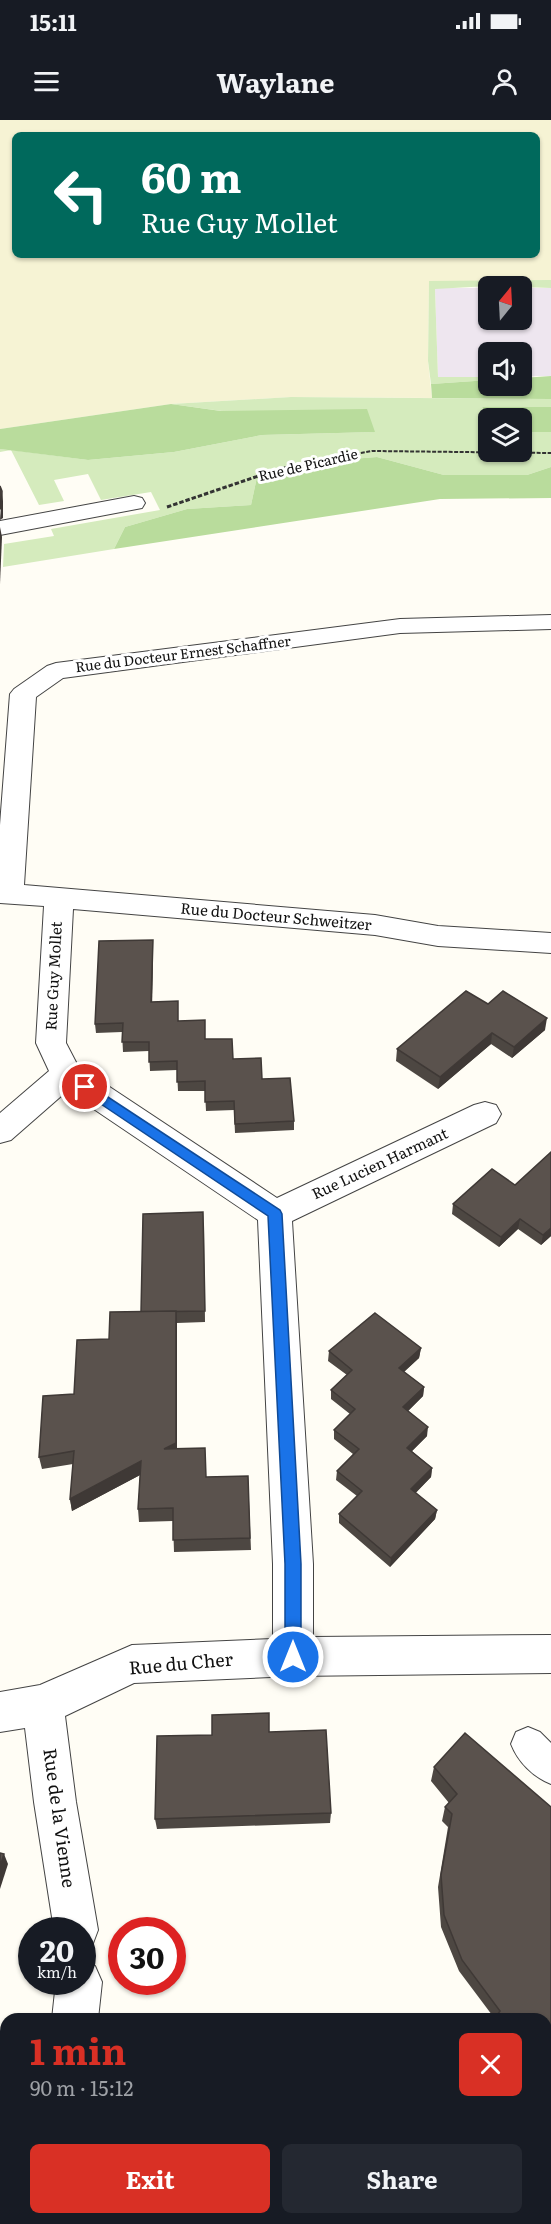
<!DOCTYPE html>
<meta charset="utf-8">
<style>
:root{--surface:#171b24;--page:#242831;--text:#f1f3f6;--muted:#9ea1a6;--accent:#d93025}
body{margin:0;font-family:Literata,serif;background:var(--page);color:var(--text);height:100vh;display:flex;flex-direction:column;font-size:22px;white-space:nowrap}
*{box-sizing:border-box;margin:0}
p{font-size:20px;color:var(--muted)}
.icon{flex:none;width:33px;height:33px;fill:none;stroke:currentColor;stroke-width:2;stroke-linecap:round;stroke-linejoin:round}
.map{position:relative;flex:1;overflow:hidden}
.drawer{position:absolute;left:0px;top:1893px;width:552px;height:212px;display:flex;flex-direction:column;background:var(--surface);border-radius:18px 18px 0 0;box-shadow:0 2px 4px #0004}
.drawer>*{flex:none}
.hud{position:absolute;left:12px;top:12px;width:528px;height:126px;border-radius:9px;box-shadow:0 2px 4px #0004;background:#00695c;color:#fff;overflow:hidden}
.needle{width:39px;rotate:18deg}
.fabs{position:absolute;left:478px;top:156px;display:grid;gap:12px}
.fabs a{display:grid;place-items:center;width:54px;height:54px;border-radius:9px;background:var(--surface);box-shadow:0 2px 4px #0004;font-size:30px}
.speed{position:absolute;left:18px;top:1797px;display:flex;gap:12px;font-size:30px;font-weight:700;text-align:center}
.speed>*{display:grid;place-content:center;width:78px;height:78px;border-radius:50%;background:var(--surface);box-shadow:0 2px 4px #0004;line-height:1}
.speed small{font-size:15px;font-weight:400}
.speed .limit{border:9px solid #d22;background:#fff;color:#111}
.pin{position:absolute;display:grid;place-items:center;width:51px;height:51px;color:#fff;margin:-26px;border:3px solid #fff;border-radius:50%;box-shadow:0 2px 6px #0007}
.me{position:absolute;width:66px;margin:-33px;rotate:0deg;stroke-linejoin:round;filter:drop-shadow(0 0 4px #0008)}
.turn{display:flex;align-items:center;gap:21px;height:126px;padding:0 30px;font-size:27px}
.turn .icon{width:78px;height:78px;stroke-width:2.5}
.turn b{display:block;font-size:42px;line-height:51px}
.round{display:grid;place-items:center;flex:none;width:63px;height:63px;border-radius:9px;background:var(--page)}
.headline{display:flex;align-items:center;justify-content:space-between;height:102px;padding:0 30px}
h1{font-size:36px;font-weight:700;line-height:45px;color:var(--accent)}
.primary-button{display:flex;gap:12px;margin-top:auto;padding:12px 30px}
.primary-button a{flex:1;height:69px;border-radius:9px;background:var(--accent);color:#fff;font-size:24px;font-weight:700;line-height:69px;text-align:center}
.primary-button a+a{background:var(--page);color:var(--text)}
.status{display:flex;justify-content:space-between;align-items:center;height:42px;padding:0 30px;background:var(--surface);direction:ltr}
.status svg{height:16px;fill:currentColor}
header{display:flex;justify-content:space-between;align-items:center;height:78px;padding:0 30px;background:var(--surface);font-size:27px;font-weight:700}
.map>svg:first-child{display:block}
.industrial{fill:#eee6ef}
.farmland{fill:#f6f3d4;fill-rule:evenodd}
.green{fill:#d5ebbd}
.forest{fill:#b9dc9c}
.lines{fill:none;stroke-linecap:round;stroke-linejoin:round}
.lane-casing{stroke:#444;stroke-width:2}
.street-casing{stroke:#444;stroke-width:2}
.path-far1{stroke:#333;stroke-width:2;stroke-dasharray:4 1.5;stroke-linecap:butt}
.path{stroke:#333;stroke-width:3;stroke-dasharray:4.5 2;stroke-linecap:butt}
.lane{fill:#fff;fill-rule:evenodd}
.street{fill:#fff;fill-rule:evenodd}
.wall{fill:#4d4742}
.shaded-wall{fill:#3f3936}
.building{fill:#5a524d;stroke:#3f3936;stroke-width:1.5}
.route{fill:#1a73e8;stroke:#114b97;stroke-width:1.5}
.labels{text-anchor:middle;stroke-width:6;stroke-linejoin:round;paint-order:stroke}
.far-street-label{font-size:14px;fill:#111;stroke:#fff}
.street-label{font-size:15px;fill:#111;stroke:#fff}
.near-street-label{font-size:18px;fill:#111;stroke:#fff}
</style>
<div class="status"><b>15:11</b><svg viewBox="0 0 49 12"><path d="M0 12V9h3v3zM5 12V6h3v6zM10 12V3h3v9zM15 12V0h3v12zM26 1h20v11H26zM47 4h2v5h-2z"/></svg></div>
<header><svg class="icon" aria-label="menu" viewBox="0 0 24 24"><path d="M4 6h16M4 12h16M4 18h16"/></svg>Waylane<svg class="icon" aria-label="person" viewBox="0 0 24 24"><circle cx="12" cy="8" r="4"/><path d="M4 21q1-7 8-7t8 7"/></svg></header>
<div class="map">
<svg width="551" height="2104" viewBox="0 0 551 2104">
<rect width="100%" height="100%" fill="#fffdf5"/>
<path class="industrial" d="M435,168H489V200H522V168H551V256H522V232H489V257H438Z"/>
<path class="farmland" d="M0,0H551V160L429,162L428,241L432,278L291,277L171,284L0,309ZM15,15H537V135H15Z"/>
<g class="green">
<path d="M551,160V168L489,166L435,169L438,257H489V260L431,264L428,241L429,161Z"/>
<path d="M291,277L551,279V287H482L489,299V332H522V312H551V347L527,355H444L377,337L338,340L257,357L251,385L187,389L125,407L114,429L3,447L4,424L54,416L51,409L160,390L151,372L101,380L88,354L54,360L64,381L39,385L11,330L0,332V329L11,330L88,340L174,332L262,315L374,312L171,284Z"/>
</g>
<g class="forest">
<path d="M551,256V279L432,278L431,264L489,260V266H522V258Z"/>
<path d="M171,284L221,291L367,289L375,312L262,315L174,332L88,340L0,329V309Z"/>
<path d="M482,287H551V312H522V298L489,299Z"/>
<path d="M377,337L444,355H527L551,347V378L440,379L114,429L125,407L187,389L251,385L257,357L338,340Z"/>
</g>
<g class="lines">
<g class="lane-casing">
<path id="lane" d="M528,1607L540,1612L551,1623V1664C533,1657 518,1642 511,1624L516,1612Z"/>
</g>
<g class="street-casing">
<g id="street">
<path d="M134,376L142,378L145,383L142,388L0,415V401Z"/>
<path d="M551,495V509L400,513L63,558L36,577L24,765L375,795L438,806L551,813V833L438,826L375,815L73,789L66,923L78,946L277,1078L474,985L485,982L496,985L501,994L496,1003L292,1101L313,1444V1517L551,1515V1553L293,1556L134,1563L65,1596L76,1682L98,1810L92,1826L82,1830V1810H54L34,1682L25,1608L0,1612V1572L40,1565L132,1525L273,1519V1444L258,1100L67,971L11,1020L0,1023V993L49,951L36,923L44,786L0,783V705L10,574L14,569L47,546L56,543L400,499Z"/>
<path d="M82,1841L95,1846L102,1862L98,1899H52L56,1862H82Z"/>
<path d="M28,2098H78L77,2104H27Z"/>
</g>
</g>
<path class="path-far1" d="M350,335L372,331L551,333"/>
<path class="path" d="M167,387L279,349L358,334"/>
<use href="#lane" class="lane"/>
<use href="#street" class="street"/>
</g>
<g class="wall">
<path d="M153,829L152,882L262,959L294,1001V1010L235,1013L234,990L206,991L205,971H178L177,950L150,951L149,931L123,932L122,912L96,913L95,904Z"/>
<path d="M488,884L545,910L512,938L491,924L438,969L396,941L397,929Z"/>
<path d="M492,1049L551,1116L541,1125L518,1109L499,1127L452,1094L453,1084Z"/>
<path d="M204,1104L205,1202L177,1203V1329L206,1357L248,1356L251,1430L174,1432L173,1401L139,1402L138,1389L140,1355L72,1391L70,1379L73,1344L42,1349L39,1337L74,1274L109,1219L141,1192Z"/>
<path d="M421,1228L419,1238L404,1252L424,1267L423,1276L408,1291L427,1316L412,1331L432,1348L431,1357L415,1373L437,1390L435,1399L390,1447L339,1403V1394L357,1376L336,1360L337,1351L353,1334L334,1319V1310L350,1294L331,1279V1270L347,1255L328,1241L329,1231Z"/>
<path d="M269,1612L331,1693L330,1703L157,1709L155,1699L212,1615Z"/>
<path d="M434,1647L551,1687V1936L546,1935V1899H495L459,1851L441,1807L438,1767L448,1707L442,1701L445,1687L449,1683L431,1661Z"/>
</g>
<g class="shaded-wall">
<path d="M2,371L3,381V398L0,400Z"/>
<path d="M0,407L2,417L0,464Z"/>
<path d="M153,820V829L152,891L151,882Z"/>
<path d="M547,898L545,910L512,938L514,927Z"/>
<path d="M492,913L491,924L438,969L440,957Z"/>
<path d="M520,1099L518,1109L499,1127L501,1117Z"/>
<path d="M551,1108V1116L541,1125L543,1115Z"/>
<path d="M176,1191L177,1205V1335L164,1329Z"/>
<path d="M421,1228L419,1238L398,1257L399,1248Z"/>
<path d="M424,1267L423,1276L402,1297L403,1287Z"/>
<path d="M428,1307L427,1316L406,1337L407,1328Z"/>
<path d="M141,1341L142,1354L72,1391L70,1379Z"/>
<path d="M432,1348L431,1357L410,1379L411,1369Z"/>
<path d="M437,1390L435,1399L390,1447L391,1438Z"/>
<path d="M4,1734L8,1744L0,1769V1746Z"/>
</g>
<g class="building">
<path d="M0,366L2,371L1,388L0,389Z"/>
<path d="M153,820L151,882L178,881V901L205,900V919H232L233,939L261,938L262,959L290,958L294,1001L235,1004L234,981L205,982V961L177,962V941L149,942V922H122L123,903L95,904L99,821Z"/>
<path d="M466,871L488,884L503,871L547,898L514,927L492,913L440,957L397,929Z"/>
<path d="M551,1032V1108L543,1115L520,1099L501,1117L453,1084L492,1049L515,1065Z"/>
<path d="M203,1092L205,1191L141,1192L143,1094Z"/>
<path d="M176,1191V1323L164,1329L205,1328L206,1357L248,1356L250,1418L173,1420V1388L138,1389L141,1341L70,1379L74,1331L39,1337L43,1276L74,1274L77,1220L109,1219L110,1192Z"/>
<path d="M375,1193L421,1228L399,1248L424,1267L403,1287L428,1307L407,1328L432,1348L411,1369L437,1390L391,1438L339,1394L362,1371L337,1351L359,1329L334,1310L355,1289L331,1270L352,1250L329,1231Z"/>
<path d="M269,1593V1612L326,1610L331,1693L155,1699L157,1616L212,1615V1595Z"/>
<path d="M465,1613L551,1687V1925L546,1923V1899H499L496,1897L500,1891L462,1840L444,1795L441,1755L452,1694L445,1687L457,1674L434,1647Z"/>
<path d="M0,1733L4,1734L0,1746Z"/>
<path d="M546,2037L551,2038V2104H430L431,2098H546Z"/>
<path d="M194,2098H291V2104H193Z"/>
</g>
<path class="route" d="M85,962L280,1090L282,1094L301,1444V1537L299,1543L293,1545L287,1543L285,1537V1444L268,1096L80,970L78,967Z"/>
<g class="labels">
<g class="far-street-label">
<text transform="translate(308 345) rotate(-13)" y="5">Rue de Picardie</text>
<text transform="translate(183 534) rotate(-7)" y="5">Rue du Docteur Ernest Schaffner</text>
</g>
<g class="street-label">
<text transform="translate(276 797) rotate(5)" y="5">Rue du Docteur Schweitzer</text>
<text transform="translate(54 856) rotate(-87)" y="5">Rue Guy Mollet</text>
<text transform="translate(380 1044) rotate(-25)" y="5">Rue Lucien Harmant</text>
</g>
<g class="near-street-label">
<text transform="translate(181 1544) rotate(-5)" y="6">Rue du Cher</text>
<text transform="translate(59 1698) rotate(82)" y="6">Rue de la Vienne</text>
</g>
</g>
</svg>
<div class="fabs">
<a><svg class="needle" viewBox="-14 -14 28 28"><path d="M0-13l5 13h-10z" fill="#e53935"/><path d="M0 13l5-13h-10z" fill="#9ea1a6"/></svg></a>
<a><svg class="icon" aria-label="sound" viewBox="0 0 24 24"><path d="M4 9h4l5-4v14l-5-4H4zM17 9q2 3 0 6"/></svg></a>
<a><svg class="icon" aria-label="layers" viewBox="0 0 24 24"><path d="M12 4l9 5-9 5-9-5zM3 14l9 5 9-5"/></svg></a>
</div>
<div class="speed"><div>20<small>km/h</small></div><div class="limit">30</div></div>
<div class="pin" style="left:85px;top:967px;background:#d93025"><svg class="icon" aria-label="arrive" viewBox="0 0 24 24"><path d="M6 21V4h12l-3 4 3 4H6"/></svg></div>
<svg class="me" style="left:293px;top:1537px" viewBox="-20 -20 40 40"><circle r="17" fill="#1a73e8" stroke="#fff" stroke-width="3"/><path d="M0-11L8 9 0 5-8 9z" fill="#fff"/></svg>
<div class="hud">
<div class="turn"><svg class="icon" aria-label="left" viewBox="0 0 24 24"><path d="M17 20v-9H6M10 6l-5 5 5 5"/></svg><div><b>60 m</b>Rue Guy Mollet</div></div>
</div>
<section class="drawer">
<div class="headline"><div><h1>1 min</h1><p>90 m · 15:12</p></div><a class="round" style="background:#d93025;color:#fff"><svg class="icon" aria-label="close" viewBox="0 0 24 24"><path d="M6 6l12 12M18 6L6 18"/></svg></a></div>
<div class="primary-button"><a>Exit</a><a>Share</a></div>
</section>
</div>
